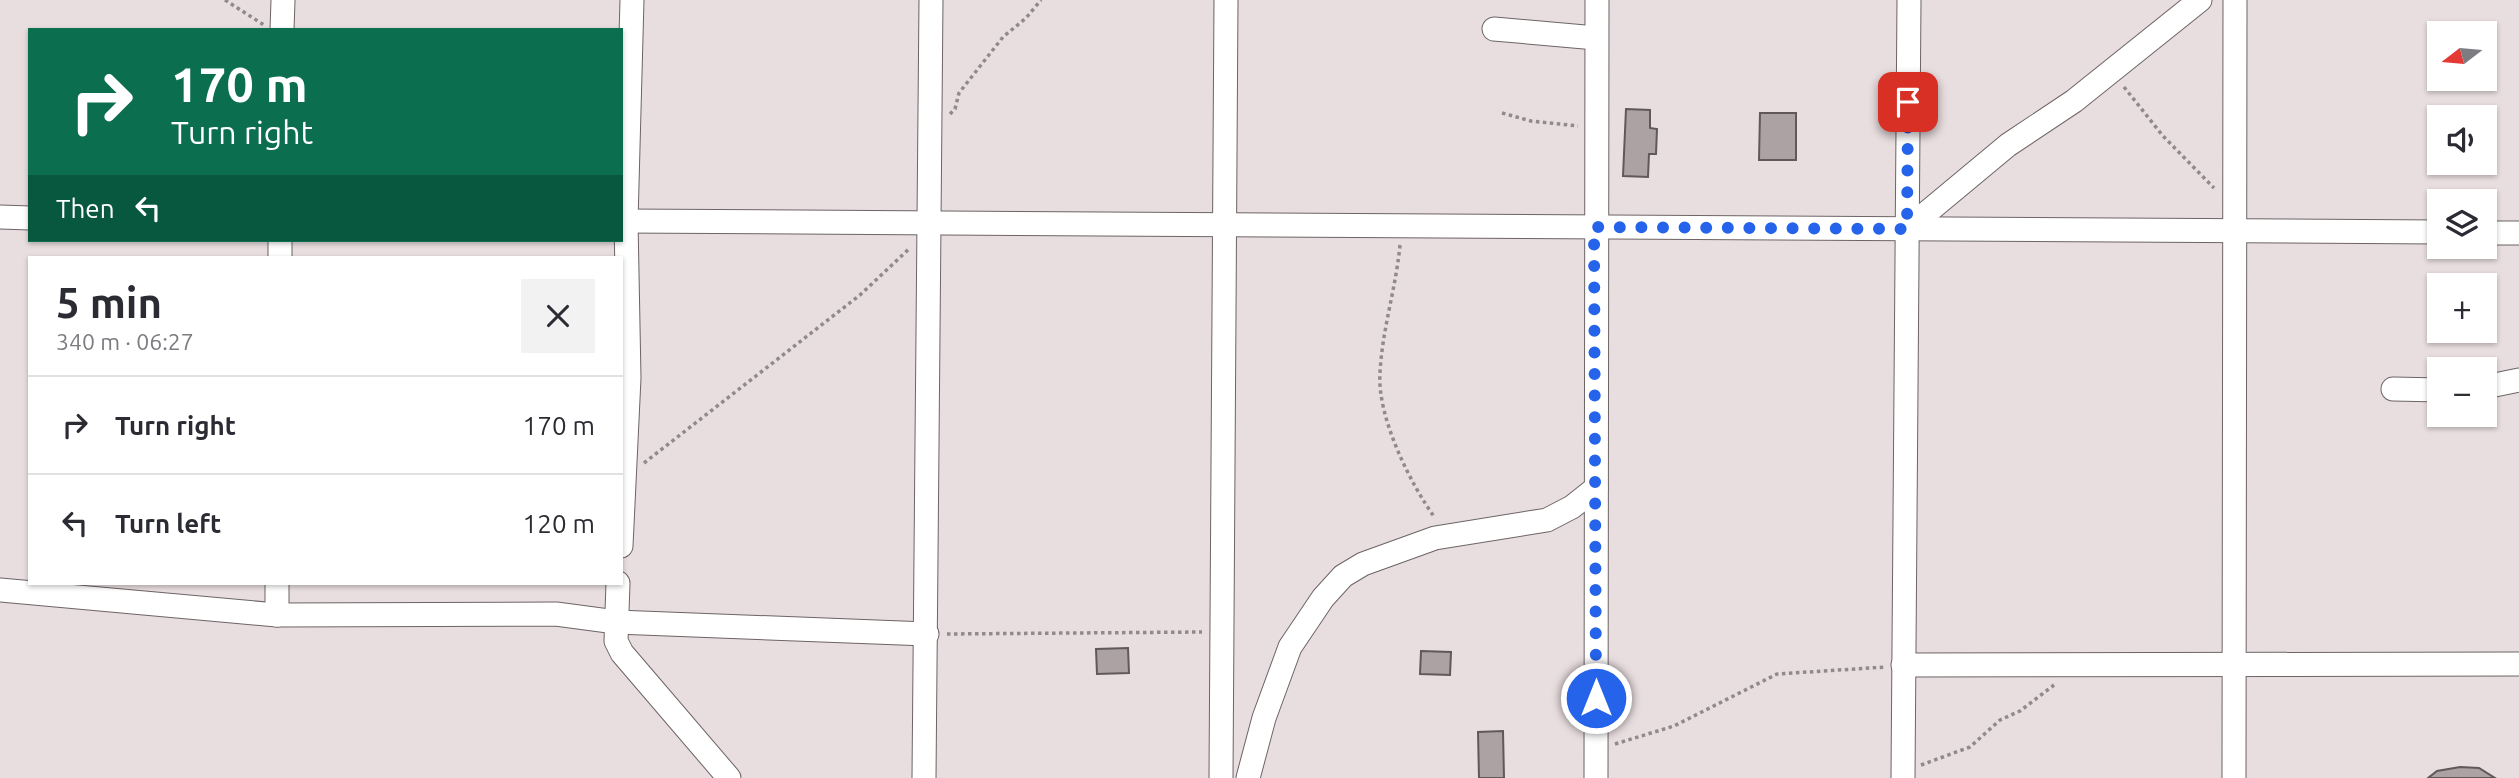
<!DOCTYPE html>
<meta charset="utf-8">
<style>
:root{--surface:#fff;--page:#f2f2f3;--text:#2b2b33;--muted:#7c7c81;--line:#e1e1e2}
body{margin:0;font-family:Ubuntu,sans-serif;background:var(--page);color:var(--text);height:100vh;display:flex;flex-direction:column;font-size:26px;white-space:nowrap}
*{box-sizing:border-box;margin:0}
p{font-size:23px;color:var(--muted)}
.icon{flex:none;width:38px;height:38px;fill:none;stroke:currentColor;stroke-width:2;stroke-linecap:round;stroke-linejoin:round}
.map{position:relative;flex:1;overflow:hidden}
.sheet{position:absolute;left:28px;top:256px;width:595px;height:329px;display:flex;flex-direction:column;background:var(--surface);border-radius:0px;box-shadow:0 2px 5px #0004}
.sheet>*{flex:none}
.hud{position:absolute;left:28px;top:28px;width:595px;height:214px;border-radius:0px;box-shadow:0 2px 5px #0004;background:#0b6e4f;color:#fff;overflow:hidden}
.needle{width:46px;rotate:254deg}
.tools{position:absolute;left:2427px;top:21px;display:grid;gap:14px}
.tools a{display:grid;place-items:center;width:70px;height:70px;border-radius:0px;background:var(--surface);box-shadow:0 2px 5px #0004;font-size:35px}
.pin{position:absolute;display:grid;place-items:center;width:60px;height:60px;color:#fff;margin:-30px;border-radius:14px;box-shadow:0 4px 10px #0006}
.me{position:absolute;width:77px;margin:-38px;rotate:0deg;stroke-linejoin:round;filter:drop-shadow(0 0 5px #0008)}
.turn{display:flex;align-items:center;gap:24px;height:147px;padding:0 28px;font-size:32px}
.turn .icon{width:91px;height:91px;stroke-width:2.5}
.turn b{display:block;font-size:49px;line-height:60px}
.then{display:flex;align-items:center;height:66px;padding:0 28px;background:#0003;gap:14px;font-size:26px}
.round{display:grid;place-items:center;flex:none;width:74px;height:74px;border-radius:0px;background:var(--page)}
.headline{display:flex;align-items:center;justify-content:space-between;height:119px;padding:0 28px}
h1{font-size:42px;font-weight:700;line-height:52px}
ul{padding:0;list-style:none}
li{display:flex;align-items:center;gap:21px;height:98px;padding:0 28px;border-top:2px solid var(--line)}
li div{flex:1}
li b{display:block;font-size:26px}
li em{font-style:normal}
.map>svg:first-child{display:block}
.building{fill:#aca2a3;stroke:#61585a;stroke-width:2}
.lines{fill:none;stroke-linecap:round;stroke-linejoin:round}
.minor-casing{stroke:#6d6465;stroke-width:25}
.path{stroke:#918a8b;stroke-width:3.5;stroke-dasharray:3.5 3.5;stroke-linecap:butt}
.minor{stroke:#fff;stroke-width:23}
.route{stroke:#2563eb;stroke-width:12;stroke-dasharray:0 21.6}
</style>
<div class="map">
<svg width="2519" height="778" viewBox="0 0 2519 778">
<rect width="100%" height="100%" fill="#e8dddf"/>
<g class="building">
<path d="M1626,109L1650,110V128L1657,129L1656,154H1649L1648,177L1623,176Z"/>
<path d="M1760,113H1796V160H1759Z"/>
<path d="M1128,648L1129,673L1097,674L1096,649Z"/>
<path d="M1421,651L1451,652L1450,675L1420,674Z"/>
<path d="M1503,731L1504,778H1479L1478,732Z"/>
<path d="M2460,767L2479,768L2495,778H2428L2437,771Z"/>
</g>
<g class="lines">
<g class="minor-casing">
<g id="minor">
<path d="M1494,29L1596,38"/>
<path d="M282,30L283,0"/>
<path d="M0,217L30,218"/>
<path d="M621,221L2440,232"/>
<path d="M1907,229L2008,145L2074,101L2200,0"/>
<path d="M2485,233H2519"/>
<path d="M280,257V240"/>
<path d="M2485,387L2519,380"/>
<path d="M2393,389L2440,390"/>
<path d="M621,546L629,378L626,221L632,0"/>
<path d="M618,583L616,641L622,653L729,778"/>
<path d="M0,590L277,615L556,614L616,622L927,634"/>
<path d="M277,615V583"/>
<path d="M1903,665L2519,664"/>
<path d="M924,778L931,0"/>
<path d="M1221,778L1226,0"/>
<path d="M1248,778L1264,718L1290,647L1323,598L1343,576L1363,564L1435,538L1547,520L1572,507L1596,488"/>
<path d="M1596,778L1597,0"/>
<path d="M1903,778L1909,0"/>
<path d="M2234,778L2235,0"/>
</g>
</g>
<g class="path">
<path d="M225,0L264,25"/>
<path d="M2124,87L2163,136L2214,188"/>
<path d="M1502,113L1531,121L1578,126"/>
<path d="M950,114L955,109L959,93L1003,37L1026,18L1041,0"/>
<path d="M1400,245C1396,288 1382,330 1380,373C1377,417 1410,483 1435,518"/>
<path d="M644,463L860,295L910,248"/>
<path d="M947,634L1202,632"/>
<path d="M1615,744L1674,726L1777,674L1886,667"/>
<path d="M1921,765L1970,747L2000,720L2020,711L2054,685"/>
</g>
<use href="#minor" class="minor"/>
</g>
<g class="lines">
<path class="route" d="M1596,698L1594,227L1907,229L1908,102"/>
</g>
</svg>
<div class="tools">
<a><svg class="needle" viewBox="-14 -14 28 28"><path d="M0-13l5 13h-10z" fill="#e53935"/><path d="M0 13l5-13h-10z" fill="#7c7c81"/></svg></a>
<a><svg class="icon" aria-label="sound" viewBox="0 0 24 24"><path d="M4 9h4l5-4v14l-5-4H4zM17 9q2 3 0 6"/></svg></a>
<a><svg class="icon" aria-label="layers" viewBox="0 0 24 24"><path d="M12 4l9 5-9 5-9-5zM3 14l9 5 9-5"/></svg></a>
<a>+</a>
<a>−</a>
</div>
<div class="pin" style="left:1908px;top:102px;background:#d93025"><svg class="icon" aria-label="arrive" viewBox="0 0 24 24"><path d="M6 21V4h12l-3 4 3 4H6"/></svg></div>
<svg class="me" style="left:1596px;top:698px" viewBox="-20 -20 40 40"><circle r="17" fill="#2563eb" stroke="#fff" stroke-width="3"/><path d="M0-11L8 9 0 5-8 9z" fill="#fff"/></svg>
<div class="hud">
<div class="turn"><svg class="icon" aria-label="right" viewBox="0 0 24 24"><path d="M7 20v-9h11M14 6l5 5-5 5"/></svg><div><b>170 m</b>Turn right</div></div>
<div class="then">Then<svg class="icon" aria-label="left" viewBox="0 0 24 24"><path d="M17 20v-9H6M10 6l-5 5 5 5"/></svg></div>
</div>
<section class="sheet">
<div class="headline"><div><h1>5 min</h1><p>340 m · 06:27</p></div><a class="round"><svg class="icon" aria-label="close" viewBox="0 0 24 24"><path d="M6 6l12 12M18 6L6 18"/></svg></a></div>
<ul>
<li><svg class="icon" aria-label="right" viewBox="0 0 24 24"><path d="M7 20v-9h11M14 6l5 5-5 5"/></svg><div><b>Turn right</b></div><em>170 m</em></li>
<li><svg class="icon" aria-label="left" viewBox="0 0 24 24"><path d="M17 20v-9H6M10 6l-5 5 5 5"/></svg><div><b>Turn left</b></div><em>120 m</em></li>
</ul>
</section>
</div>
